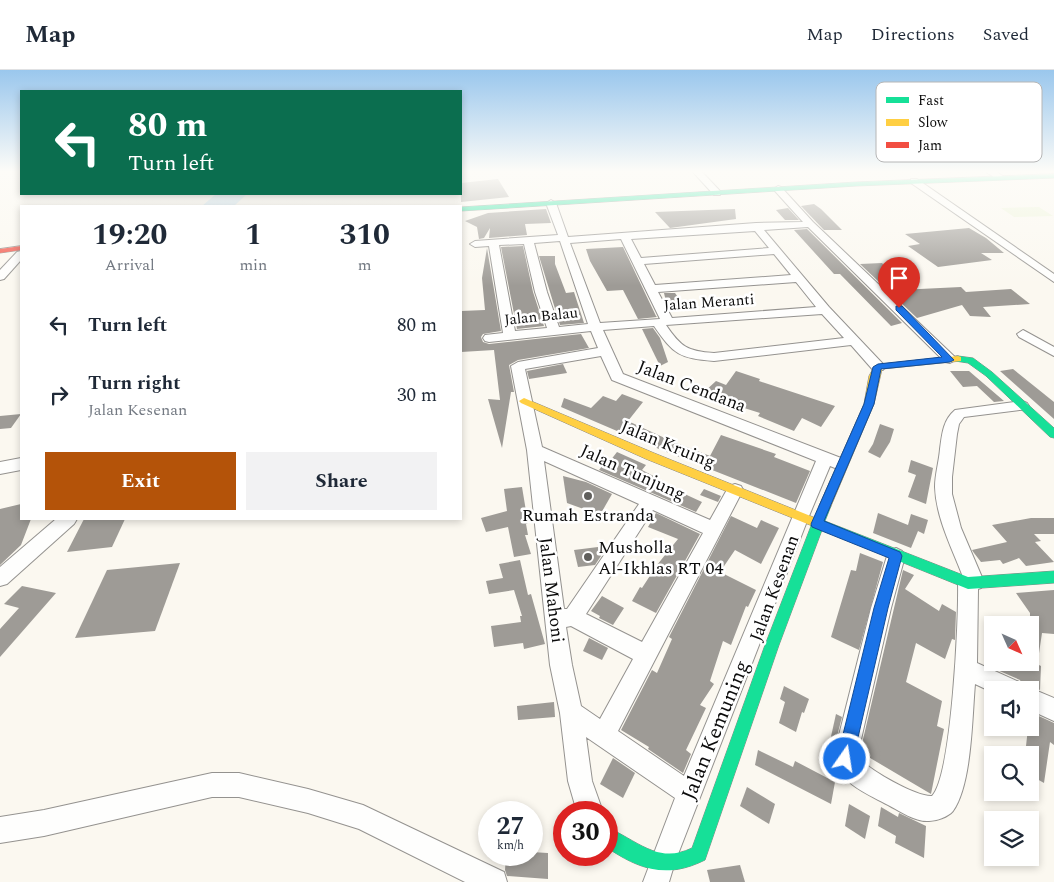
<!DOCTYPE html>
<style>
:root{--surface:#fff;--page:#f2f2f3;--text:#1f2937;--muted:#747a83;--line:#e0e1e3;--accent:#b45309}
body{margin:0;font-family:Spectral,serif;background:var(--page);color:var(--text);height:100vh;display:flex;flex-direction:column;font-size:19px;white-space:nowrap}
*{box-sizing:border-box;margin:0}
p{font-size:16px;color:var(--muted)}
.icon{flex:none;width:28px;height:28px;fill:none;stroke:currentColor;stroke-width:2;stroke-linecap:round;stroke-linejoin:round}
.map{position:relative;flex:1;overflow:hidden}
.details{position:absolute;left:20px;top:135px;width:442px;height:315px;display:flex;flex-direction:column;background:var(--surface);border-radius:0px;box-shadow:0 2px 8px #0003}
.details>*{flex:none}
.hud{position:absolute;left:20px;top:20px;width:442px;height:105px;border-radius:0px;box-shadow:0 2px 8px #0003;background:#0b6e4f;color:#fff;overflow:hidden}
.needle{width:32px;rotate:135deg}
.buttons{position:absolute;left:984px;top:546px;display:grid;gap:10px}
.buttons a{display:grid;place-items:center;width:55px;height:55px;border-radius:0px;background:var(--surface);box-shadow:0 2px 8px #0003;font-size:25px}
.speed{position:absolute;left:478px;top:731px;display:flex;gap:10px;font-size:25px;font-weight:700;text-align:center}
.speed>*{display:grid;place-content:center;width:65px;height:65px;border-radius:50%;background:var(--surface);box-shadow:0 2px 8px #0003;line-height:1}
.speed small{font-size:12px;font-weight:400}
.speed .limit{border:8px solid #d22;background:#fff;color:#111}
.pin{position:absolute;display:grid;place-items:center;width:42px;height:42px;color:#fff;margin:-51px -21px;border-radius:50% 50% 50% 0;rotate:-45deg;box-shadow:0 0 5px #0007}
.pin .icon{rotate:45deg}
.me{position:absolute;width:55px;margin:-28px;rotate:13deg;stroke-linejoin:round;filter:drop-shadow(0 0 4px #0008)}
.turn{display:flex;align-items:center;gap:18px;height:105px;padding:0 25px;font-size:22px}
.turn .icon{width:65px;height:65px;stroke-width:2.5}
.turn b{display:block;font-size:35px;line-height:42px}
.eta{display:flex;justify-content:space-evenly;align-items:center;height:85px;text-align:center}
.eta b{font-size:30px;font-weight:700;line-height:35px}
.cta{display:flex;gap:10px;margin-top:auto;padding:10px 25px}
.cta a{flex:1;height:58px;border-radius:0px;background:var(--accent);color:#fff;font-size:20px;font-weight:700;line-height:58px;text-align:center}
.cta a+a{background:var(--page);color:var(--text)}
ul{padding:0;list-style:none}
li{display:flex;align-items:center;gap:15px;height:70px;padding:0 25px}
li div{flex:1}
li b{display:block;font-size:19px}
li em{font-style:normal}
header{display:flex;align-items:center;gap:30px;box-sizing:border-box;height:70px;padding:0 25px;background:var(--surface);border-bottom:1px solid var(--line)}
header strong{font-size:24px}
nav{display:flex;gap:28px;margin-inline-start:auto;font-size:18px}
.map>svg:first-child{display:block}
.pitch{fill:#edf4d9}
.water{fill:#c6e4f5}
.building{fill:#9e9b96}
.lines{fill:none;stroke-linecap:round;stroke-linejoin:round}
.street-casing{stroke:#94928f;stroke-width:2}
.fast-casing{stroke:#8a8985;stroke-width:1}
.slow-casing{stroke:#8a8985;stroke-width:1}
.jam-casing{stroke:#8a8985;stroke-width:1}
.street{fill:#fefefd;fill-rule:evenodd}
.fast{fill:#16e098;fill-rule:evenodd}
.slow{fill:#ffcf43;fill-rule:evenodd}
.jam{fill:#f24e42;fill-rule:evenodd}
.route{fill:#1a73e8;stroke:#114b97}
.poi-dot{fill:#605f5c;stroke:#fff;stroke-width:2}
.labels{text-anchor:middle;stroke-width:5;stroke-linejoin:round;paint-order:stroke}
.far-street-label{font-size:15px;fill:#0c0c0c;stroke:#fff}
.street-label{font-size:18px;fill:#0c0c0c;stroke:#fff}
.poi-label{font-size:18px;fill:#0c0c0c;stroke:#fff}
.near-street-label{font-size:21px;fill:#0c0c0c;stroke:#fff}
.key{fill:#fff;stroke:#b6b6b6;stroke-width:1}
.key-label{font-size:14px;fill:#0c0c0c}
</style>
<header>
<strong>Map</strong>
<nav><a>Map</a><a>Directions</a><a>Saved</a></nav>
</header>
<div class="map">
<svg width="1054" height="812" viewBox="0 0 1054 812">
<rect width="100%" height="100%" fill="#fbf8f0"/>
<path class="pitch" d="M1039,137L1053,146L1014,147L1001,138Z"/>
<path class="water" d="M216,124H247L234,136H202Z"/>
<g class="building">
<path d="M498,109L509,127L461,132V113Z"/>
<path d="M814,134L821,139L842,160H824L801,136Z"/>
<path d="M788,138L799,150H785L776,140Z"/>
<path d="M546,139L551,153L525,154L527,165L489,168L490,158L484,168L479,169L477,157L465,151L488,143Z"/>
<path d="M735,139L736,149L670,158L655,142Z"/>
<path d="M969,158L986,168L1004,183H981L992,190L938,197L908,176L920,174L905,164Z"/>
<path d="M807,159L902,253L891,256L840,204H834L794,160Z"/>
<path d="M523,176L533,222L544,256L517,259L501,177Z"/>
<path d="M623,177L656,246L657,247L638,249L623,220L607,221L590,191L586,179Z"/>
<path d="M487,178L501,261L483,264L481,267L483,272L489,274L581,264L589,278L518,290L509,295L514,322H511L502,378L488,329L500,330L494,280L461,282V241L485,240L482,208Z"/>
<path d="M539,186H555V194L566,223L574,222L584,253L560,255Z"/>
<path d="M882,193L891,203H898L899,220L961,217L966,222L1011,219L1030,234L983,237L991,247L970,246L962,235L917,248L860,194Z"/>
<path d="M664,223H675L683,234L667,236Z"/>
<path d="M653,258L660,268L668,292L660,296L642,259Z"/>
<path d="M563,294L567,303L529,309L527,301Z"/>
<path d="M1013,299L1054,332V349L1000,301Z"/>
<path d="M736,301L760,309L759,311L835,336L821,357L802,348L794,361L758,346L760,343L725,332L704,322L716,311L726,315Z"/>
<path d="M950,301H969L1004,331L994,332L977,316L963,317Z"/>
<path d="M622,324L643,332L628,351L669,370L710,386L721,365L776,384L774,387L810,401L796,433L659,379L561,337L564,328L591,338L603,326L616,331Z"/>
<path d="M21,344L11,358L0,359V346Z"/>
<path d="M880,354L894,359L890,372L880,388L868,382L873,374Z"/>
<path d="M617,382L646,395L642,400L665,412L663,414L702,432L696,442L599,400L607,390L610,391Z"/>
<path d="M911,390L933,398L926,434L908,427L916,405L908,402Z"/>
<path d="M563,406L586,412L612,424L600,445L567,433Z"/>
<path d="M522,417L528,453L526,454L528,465H525L531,484L514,487L508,457L486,462L481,448L507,441L504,419Z"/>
<path d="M704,419L721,426L718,432L700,425Z"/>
<path d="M21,434V449H31L21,475L0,495V439Z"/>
<path d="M656,443L700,464L656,543L632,531L640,517L642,518L657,495L678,469L648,457Z"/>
<path d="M878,443L908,455L911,444L928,450L924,464L918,461L911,478L873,463Z"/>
<path d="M731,446L757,458L761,450L779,458L761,494L735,480L720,502L756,520L748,537L746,536L731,575L723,571L710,611L714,614L700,635L706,638L686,680L691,684L683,703L648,679L649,677L621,660L652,600L657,603L672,569L669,567Z"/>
<path d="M1031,448H1054V464H1034L1041,471L1035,472L1054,492L1026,496L1019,488L1003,494L1000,490L981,492L974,483L972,480L1007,472L992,455Z"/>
<path d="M84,449H125L112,477L67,482Z"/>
<path d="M598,477L601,486L595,495L578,497L574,480Z"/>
<path d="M860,483L883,492L859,580L831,567L851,500L856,501Z"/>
<path d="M520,490L528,525L531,524L545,574L524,579L523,573L494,577L491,556L521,552L520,546H522L514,520L489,524L486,511L503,508L499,494Z"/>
<path d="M180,493L155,561L75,568L107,500Z"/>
<path d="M903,500L914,505L905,519L939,541L942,534L956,542L955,570L952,569L945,589L916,573L906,612L942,631L937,656L944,659L931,724L860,682Z"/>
<path d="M22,516L56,523L0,587V559L19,538L4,534Z"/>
<path d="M1054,520V564L1042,563L1038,590L1030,589V543L1016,523Z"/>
<path d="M602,526L624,538L613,555L599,548L600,546L591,541Z"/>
<path d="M589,568L608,578L602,590L583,581Z"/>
<path d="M996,592H1033L1041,596L1040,620L1031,616L1024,619L1020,610L995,599Z"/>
<path d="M784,616L809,629L804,643L802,642L796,662L779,653L785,632L780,629Z"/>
<path d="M554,632L555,647L518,650L517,636Z"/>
<path d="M1030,642L1054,653V675L1050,672L1044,713L1030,705V685H1025L1028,658H1030Z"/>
<path d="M836,644L842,647L835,674L830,671Z"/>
<path d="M758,680L793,697L795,691L835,712L831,734L755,695Z"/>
<path d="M613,688L635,703L623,728L600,714Z"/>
<path d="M747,717L775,734L769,754L740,736Z"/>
<path d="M849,734L870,746L865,769L845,756Z"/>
<path d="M881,737L898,747L899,743L926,756L924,788L895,773L896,766L878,756Z"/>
<path d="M531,782L548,783V809L507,806L505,800L506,785H531Z"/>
<path d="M740,795L745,812H710L707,800Z"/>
</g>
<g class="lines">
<g class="street-casing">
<g id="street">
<path d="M693,102H702L720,121V125H714Z"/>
<path d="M986,102H997L1004,107L997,109Z"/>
<path d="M911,109H917L1054,204V212L911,113Z"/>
<path d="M778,116L781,117L813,152L957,289L950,293L945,292L808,157L764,160L829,237L883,294L885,297L883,300H873L851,275L714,291C679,288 674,285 654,256L603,260L623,304L841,388L843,392L841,396L835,398L830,396L809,446L675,792L669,812H643L675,728L586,667L592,711L603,742H577L568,711L560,643L550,595L527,380L511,296L518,292L598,278L591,261L489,272L485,271L483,268L485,265L503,263L489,176L475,177L470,174L475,171L558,165L546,133L551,130L556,133L568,167L756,153L803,152L775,121L774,119ZM755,161L769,178L641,188L631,169ZM621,169L660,249L600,253L570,173ZM560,171L588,254L559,257L547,222L534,173ZM524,174L535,222L547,258L515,261L499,175ZM774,184L791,205L655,215L644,194ZM796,212L816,237L672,248L658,222ZM822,244L844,268L714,283C687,281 681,277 666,255ZM601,286L612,310L816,391L684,706L618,661L743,420L741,416L735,414L729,416L710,450L542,377L525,299ZM544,391L639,434L567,539H564ZM653,440L703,463L642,572L586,544ZM571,556L633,589L600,649L581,636L572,595L566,557Z"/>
<path d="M21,181V190L4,209L0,210V200L17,182Z"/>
<path d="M1023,260L1054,277V286L1019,267L1017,264Z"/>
<path d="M1022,331L1027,333L1029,336L1027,339L964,347L959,354L957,364L952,407V424L961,458L984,512L981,518L978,519L977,593L1019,612L1022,620H992V622L975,614C972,647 972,714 953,741C948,747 936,751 929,751C916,752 901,742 890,736C866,723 844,716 833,689L871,538L887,486L890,481L896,478L902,481L905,486L891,538L857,687C870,700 915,727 932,726C952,705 959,547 958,513L963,507C952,478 936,448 935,417C935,404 939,392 940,379C942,364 943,350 955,340Z"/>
<path d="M21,388V400L0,404V392Z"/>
<path d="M56,449H77L74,454L7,514L0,516V497Z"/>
<path d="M1030,618L1054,628V651L1030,640V620H1025Z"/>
<path d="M212,703H239L308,719L363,735L504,802L507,812H465L359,759L308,743L239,727H212L44,766L0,773V747L44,740Z"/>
</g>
</g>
<g class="fast-casing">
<g id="fast">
<path d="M1054,104V108L856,116L461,141V137L856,112Z"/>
<path d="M958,286L973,288L992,302L1054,358V368L1050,367L986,306L968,293L955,291V287Z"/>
<path d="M825,431L829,433L831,436L825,451L968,507L1054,501V513L968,519L822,460L779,575L705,790C667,809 640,800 606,777V757C636,769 657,795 692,778L765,575L811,456L808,452L810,449L815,447L821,433Z"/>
</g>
</g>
<g class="slow-casing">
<g id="slow">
<path d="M958,286L961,287V291L882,299L874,334L831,436L829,439H821L819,436L864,334L869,306L875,295Z"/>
<path d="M524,328L654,383L818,449L820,452L818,455H810L646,389L521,333L519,331Z"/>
</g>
</g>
<g class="jam-casing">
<path id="jam" d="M21,176V180L0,183V179Z"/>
</g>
<use href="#street" class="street"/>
<use href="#fast" class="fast"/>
<use href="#slow" class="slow"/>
<use href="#jam" class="jam"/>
</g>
<linearGradient id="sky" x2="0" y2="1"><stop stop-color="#9ac7ed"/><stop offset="0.47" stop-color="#fdfcf8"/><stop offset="1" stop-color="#fdfcf8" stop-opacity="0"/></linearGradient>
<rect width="1054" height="216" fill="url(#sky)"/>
<path class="route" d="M896,236H902L954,290L950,292L881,299L874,334L824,451L900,482L902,486L888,538L853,689L851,695L845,698L839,695L837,689L874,538L889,488L812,457L811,454L864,334L873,297L878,294L942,287L896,240Z"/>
<g class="poi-dot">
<circle cx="588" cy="426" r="5"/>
<circle cx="588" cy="487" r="5"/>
</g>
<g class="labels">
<g class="far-street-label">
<text transform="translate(709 232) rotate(-4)" y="5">Jalan Meranti</text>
<text transform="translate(541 246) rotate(-6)" y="5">Jalan Balau</text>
</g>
<g class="street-label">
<text transform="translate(692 316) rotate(21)" y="6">Jalan Cendana</text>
<text transform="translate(668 374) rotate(22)" y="6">Jalan Kruing</text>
<text transform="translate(633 402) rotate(24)" y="6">Jalan Tunjung</text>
<text transform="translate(774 518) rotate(-70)" y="6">Jalan Kesenan</text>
<text transform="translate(552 520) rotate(83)" y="6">Jalan Mahoni</text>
</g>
<g class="poi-label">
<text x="588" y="451">Rumah Estranda</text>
<text x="598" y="483" text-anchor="start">Musholla<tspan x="598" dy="21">Al-Ikhlas RT 04</tspan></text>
</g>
<g class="near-street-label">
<text transform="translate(715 660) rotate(-68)" y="7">Jalan Kemuning</text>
</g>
</g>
<rect x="876" y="12" width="166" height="80" rx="8" class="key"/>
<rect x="886" y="27" width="23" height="6" fill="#16e098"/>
<rect x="886" y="49" width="23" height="7" fill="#ffcf43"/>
<rect x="886" y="72" width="23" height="6" fill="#f24e42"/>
<g class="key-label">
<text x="918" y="35">Fast</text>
<text x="918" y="57">Slow</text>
<text x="918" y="80">Jam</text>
</g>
</svg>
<div class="buttons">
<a><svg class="needle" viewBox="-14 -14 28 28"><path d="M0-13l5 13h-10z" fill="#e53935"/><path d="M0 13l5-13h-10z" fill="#747a83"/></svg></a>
<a><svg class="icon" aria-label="sound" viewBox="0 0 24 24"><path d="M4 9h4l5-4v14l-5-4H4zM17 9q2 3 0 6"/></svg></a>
<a><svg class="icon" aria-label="search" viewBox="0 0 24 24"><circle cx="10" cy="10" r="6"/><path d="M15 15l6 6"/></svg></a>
<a><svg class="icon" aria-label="layers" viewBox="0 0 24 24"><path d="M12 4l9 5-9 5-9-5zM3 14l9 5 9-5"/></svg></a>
</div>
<div class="speed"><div>27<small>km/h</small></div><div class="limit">30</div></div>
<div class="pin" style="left:899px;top:238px;background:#d93025"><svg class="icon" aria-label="arrive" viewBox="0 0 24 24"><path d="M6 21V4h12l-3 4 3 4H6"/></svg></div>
<svg class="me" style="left:845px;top:689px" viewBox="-20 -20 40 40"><circle r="17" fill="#1a73e8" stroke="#fff" stroke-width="3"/><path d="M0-11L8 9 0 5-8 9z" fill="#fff"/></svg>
<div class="hud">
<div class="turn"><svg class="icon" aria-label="left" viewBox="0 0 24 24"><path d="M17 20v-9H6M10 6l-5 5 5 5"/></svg><div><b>80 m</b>Turn left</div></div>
</div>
<section class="details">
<div class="eta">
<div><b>19:20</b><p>Arrival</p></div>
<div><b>1</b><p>min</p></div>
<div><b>310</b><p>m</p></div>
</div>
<ul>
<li><svg class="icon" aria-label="left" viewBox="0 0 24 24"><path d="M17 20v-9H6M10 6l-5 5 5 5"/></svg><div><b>Turn left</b></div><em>80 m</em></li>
<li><svg class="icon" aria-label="right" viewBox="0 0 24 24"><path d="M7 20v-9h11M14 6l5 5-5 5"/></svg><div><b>Turn right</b><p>Jalan Kesenan</p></div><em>30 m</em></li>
</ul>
<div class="cta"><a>Exit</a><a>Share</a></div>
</section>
</div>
